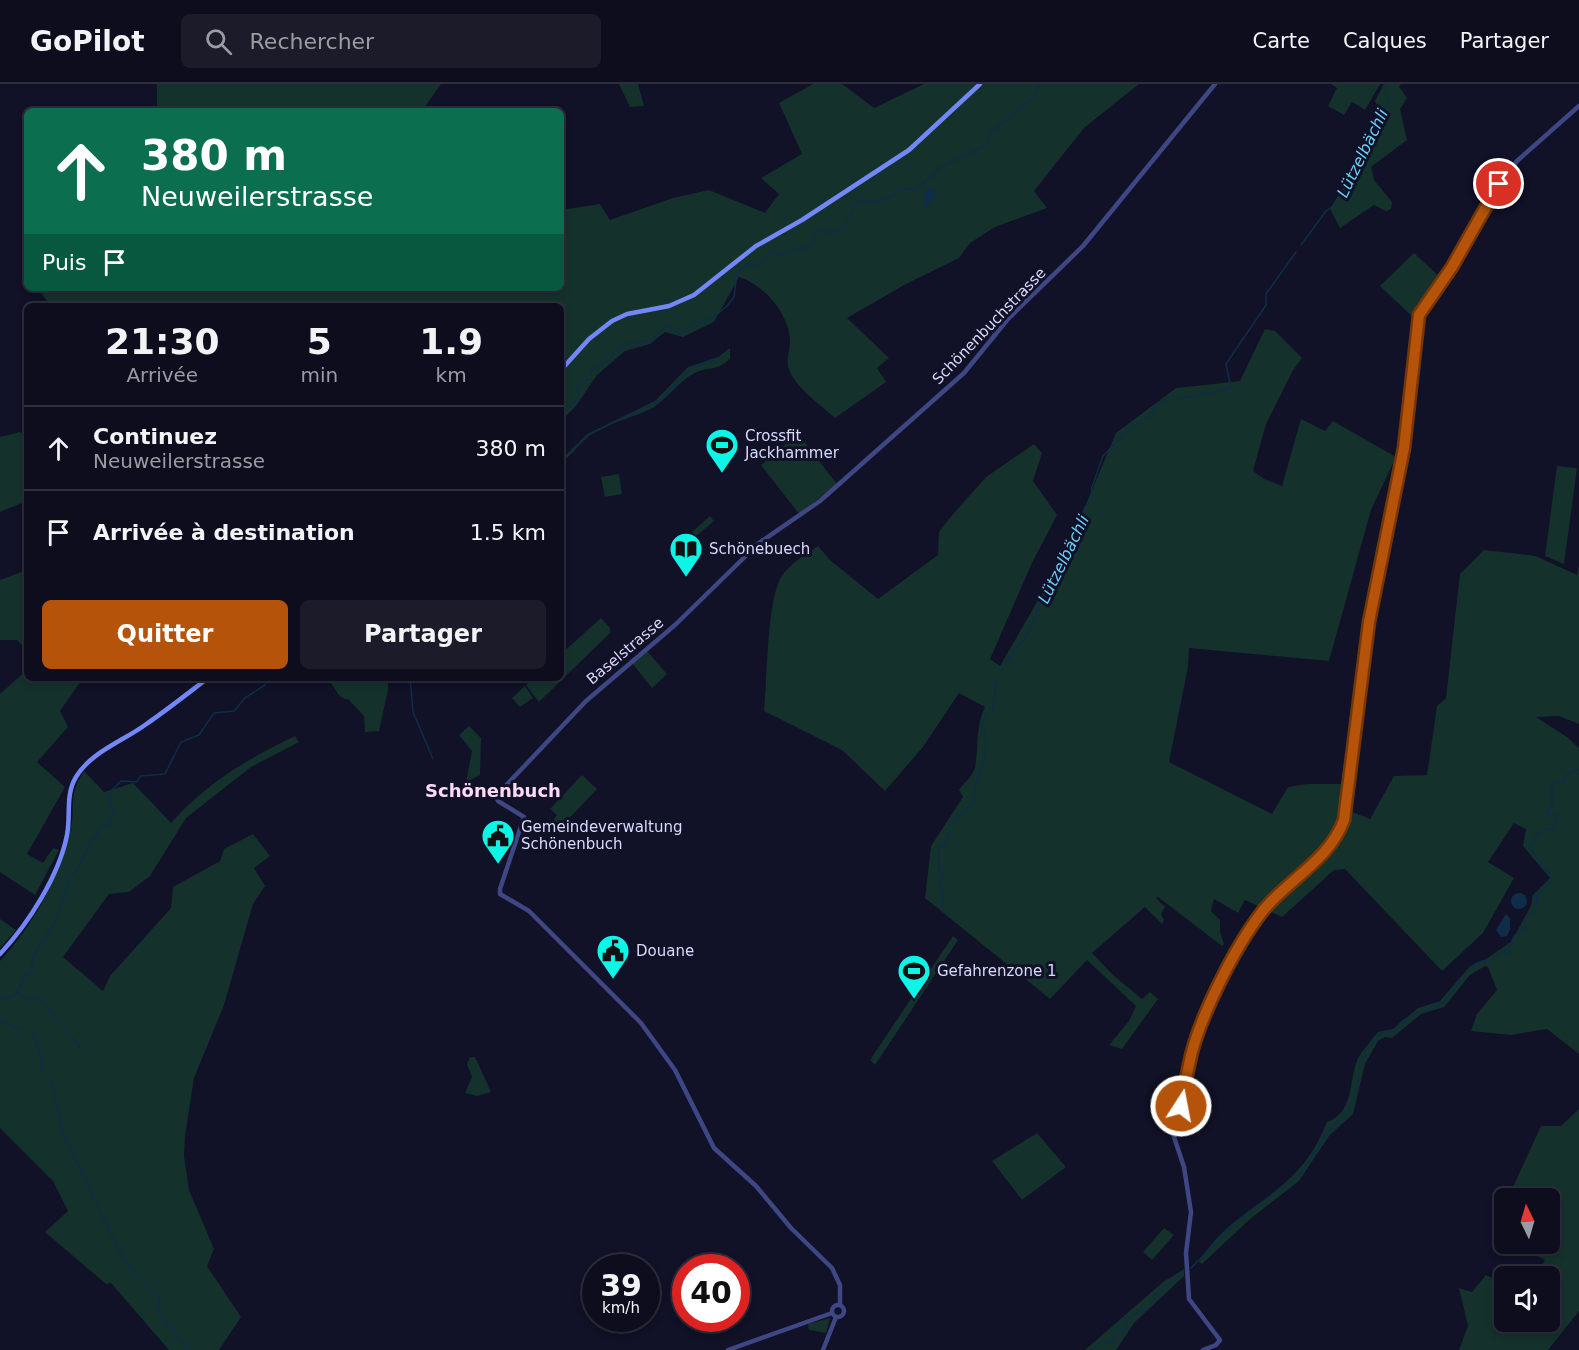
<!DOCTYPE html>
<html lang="fr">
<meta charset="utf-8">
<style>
:root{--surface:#0d0d1d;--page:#1b1b2a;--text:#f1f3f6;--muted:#9a9ca4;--line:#2d2d3b;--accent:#b45309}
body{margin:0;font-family:"DejaVu Sans",sans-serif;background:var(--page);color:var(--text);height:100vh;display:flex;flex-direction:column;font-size:22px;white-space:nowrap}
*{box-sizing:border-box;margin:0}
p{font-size:20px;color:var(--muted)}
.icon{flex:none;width:33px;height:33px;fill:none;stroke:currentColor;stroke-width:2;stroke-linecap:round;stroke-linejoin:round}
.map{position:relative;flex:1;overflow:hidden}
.side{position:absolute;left:24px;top:219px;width:540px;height:378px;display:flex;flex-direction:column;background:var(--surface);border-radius:9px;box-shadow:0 3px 9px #0003,0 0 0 2px var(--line)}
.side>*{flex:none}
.banner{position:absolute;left:24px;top:24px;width:540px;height:183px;border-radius:9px;box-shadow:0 3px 9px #0003,0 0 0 2px var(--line);background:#0b6e4f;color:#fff;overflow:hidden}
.needle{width:39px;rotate:355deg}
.controls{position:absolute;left:1494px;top:1104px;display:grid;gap:12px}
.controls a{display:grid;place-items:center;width:66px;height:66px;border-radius:9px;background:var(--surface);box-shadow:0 3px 9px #0003,0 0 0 2px var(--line);font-size:30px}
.speed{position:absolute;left:582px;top:1170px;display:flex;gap:12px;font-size:30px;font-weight:700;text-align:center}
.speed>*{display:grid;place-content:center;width:78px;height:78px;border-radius:50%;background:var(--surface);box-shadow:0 3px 9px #0003,0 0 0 2px var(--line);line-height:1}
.speed small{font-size:15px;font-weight:400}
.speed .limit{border:9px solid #d22;background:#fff;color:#111}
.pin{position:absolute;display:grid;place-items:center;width:51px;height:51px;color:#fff;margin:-26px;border:3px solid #fff;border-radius:50%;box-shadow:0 2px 6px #0007}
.me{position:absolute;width:66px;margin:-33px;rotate:11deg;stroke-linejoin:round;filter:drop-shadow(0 0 4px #0008)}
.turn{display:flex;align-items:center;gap:21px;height:126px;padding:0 18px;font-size:27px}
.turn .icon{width:78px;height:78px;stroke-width:2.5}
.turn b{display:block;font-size:42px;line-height:51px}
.then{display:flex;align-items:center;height:57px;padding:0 18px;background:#0003;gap:12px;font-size:22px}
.eta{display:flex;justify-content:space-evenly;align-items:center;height:102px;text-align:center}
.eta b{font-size:36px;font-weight:700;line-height:42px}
.primary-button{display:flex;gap:12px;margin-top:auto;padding:12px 18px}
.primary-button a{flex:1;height:69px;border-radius:9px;background:var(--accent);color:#fff;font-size:24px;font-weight:700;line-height:69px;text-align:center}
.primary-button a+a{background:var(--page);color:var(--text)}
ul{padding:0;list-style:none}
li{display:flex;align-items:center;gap:18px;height:84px;padding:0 18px;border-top:2px solid var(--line)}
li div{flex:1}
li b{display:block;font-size:22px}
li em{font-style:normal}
header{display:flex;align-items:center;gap:36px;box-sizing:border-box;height:84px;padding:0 30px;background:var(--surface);border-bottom:2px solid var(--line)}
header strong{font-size:28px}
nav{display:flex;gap:33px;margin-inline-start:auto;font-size:21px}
.search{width:420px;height:54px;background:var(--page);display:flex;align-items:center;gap:15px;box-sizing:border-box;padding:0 21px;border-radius:9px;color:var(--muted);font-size:22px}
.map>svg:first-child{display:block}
.green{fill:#14312b}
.water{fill:#0f2d48}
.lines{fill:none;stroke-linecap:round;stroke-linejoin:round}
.stream{stroke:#0f2d48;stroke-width:1.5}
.tertiary{stroke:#3e4784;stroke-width:4.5}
.secondary{stroke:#7487f9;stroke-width:4.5}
.route-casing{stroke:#753606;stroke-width:15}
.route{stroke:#b45309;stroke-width:10}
.labels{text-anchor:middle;stroke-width:6;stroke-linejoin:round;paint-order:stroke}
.street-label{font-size:15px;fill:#d9dbfd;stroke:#111127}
.poi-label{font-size:15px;fill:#d9dbfd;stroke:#111127;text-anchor:start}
.water-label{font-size:16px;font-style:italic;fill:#6bcff9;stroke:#111127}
.quarter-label{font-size:18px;font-weight:bold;fill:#fedaf7;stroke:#111127}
</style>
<header>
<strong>GoPilot</strong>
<div class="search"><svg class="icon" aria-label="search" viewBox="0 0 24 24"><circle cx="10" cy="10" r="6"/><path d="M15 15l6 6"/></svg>Rechercher</div>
<nav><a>Carte</a><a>Calques</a><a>Partager</a></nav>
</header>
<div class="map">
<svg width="1579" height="1266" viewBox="0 0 1579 1266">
<rect width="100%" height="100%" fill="#111127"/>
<g class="green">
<path d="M157,0H441L422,27H157Z"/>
<path d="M619,0H638L644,22L630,23Z"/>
<path d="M813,0H842L874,24L924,0H1139L1084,44L1034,107L1047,124L995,143L970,159L959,174L906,200L847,234L889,274L877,284L886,298L835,334C821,321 794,303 788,283C786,274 791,263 790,255C788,229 764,201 739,193L714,238L683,253L665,248L650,260L625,267L597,291L576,322L561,337V222H50L38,204H561V126L600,120L610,136L673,114L709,106L765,129L779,110L761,94L802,70L779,19Z"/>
<path d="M1331,0H1380L1365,26L1352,18L1344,31L1328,22L1337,4Z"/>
<path d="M1384,0H1401L1399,3L1407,14L1400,25L1407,56L1371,83L1374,96L1392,118L1391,125L1386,127L1374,121L1340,144L1330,125L1360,75L1378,25L1375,17Z"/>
<path d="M1414,169L1441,194L1421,222L1415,235L1380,202Z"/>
<path d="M1265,245L1275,247L1302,274L1292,288L1266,340L1253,387L1264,395L1282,402L1301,335L1325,347L1333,337L1396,373L1371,426L1329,577L1189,564L1188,583L1169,678L1272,730L1288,703L1307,700H1349L1350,727L1370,735L1394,692L1427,691L1437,622L1446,614L1460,490L1484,466L1536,472L1577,491L1579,480V640L1559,632L1536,633L1567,653L1579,664V970L1547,945L1511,951L1471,947L1477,930L1497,906L1488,883L1485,882L1470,891L1444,923L1421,930L1392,954L1385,953L1378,957L1365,980L1353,1030L1329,1052L1299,1097L1249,1136L1202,1180L1199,1178C1223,1136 1267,1120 1298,1086C1311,1072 1320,1055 1327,1038C1355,1028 1348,997 1358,974C1363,965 1372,956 1378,948L1393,945L1418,924L1440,917L1470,882L1486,875L1511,858L1531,822L1533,811L1550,794L1523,762L1526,745L1514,739L1488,778L1514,794L1483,849L1442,887L1345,785L1334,786L1282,833L1245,816L1238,829L1214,815L1211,827L1220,836V848L1224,860L1222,862L1158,813L1156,814L1165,823L1161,830L1164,836L1162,840L1145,823L1092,869L1113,891L1142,915L1150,908L1158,915L1122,965L1109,961L1129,937L1136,922L1087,876L1050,915L925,814L931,762L963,713L959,706C964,698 972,694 975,683C979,662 975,643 985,623L959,609L923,663L885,707L842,666L764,627C767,595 767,521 780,495C787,481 805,471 818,462L830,476L878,515L938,471L939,448L948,436L986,393L1034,360L1042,369L1033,397L1057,431L1032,479L990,575L1000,582L1048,499L1058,487L1116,349L1176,304L1240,297Z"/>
<path d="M730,264V274C719,288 706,282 693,290C678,298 669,313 654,323C635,334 608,338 590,351C582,358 574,367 567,374L564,373L587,350L655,317L688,283L718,273Z"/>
<path d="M20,348L27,354V417L0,428V353Z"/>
<path d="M798,350L837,400L799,430L761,381Z"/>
<path d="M1557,382L1577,384L1564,480L1545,472Z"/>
<path d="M619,390L622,410L605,413L601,393Z"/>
<path d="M710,432L714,437L696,452L692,448Z"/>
<path d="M27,486V566L17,556H0V496Z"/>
<path d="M601,534L610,544V549L539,618L526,601L534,594H561V570Z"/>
<path d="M646,566L667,590L652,604L632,579Z"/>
<path d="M27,586V594H83L60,627L68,643L37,678L65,703L27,770L43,779L53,764L59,766L35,811L0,788V610Z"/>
<path d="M328,594H388V606L379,647L365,648L364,632L349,616L340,613Z"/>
<path d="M525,602L533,614L520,623L512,614Z"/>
<path d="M469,642L481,654L480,691L466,698L472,667L459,651Z"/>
<path d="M295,652L299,658L251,683L186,734L150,792L129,808L109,810L63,873L103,907L110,892L171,824L173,803L220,777L224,765L253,750L270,772L254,784L265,802L253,820L224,921L194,994L185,1052L184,1072L189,1106L214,1165L207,1182L241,1233L219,1266H169L111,1199L106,1200L45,1148L68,1127L53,1097L0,1044V877C33,842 58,795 70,748C77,721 66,715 84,687L104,708L133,699L171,739C205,700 249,674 295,652Z"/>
<path d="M582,691L597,705L559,745L555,746L549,742L557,731L550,725Z"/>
<path d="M0,835L16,846L0,864Z"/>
<path d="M953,852L958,856L875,981L870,976Z"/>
<path d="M470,973H475L477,977L491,1008L477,1012L465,1009L472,993L467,980Z"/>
<path d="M1579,1025V1227L1548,1266H1459L1468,1242L1459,1204L1472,1208L1486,1191L1504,1200V1238H1550V1192H1537L1545,1176L1534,1170L1536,1160H1550V1114H1508L1541,1042H1561Z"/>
<path d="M1037,1049L1066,1083L1022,1116L992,1077Z"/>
<path d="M1164,1144L1174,1151L1152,1176L1143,1168Z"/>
<path d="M1184,1185V1192L1134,1239L1116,1266H1085L1163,1198Z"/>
<path d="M830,1234L826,1249L809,1246L808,1240Z"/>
</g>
<g class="water">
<path d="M928,104H933L936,111L926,123L922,118L926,116L924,109Z"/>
<circle cx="1519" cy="817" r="8"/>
<path d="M1506,830L1510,834V846L1507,852L1501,853L1496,846Z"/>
</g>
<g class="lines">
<g class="stream">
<path d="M1301,161L1326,127L1338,119L1355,89L1388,17L1385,0"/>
<path d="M1179,315L1231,304L1226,280L1266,221V210L1296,168"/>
<path d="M561,325L571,321L579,314L577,305L586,296L591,295L592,285L610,276L615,267L630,259L651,257L668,240L674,247L681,249L694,239L711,235L727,222L734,213L737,189L748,180L755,183L772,167C786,175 797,163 811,163L815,157L814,152L819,146L832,149L843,144L859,116C876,118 889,118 902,104L916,106L942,82L985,62L991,48L1032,15L1040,0"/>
<path d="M569,369L588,351L662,315L692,283L721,273"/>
<path d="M1000,588C1007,571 1022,562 1030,546C1036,534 1037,517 1049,509L1066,476L1067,467L1085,423L1091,417L1092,403L1103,372L1124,350L1152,329L1155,322L1164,316L1172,315"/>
<path d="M288,594L293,598L297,596"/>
<path d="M410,594L413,628L433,675"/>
<path d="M941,823L943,816L940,796L943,794L939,786V763L947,759C947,743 963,727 975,717C971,692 995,670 982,641L986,631L993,625L997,593"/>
<path d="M17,909L29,916L37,913"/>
<path d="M0,915L14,912L23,898L22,893L32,887V874L54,840L69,802L67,794L79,784C81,773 89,768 90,757L94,755L101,743L111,740L110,734L115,726L109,717L112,706L121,697L137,698L140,692L165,690L181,658L199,651L214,629L234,627L245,614L265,601L267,594"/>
<path d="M42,916L70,951"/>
<path d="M0,937L23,946"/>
<path d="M33,950L39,965L43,987"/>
<path d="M73,954L80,963"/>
<path d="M86,963L90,964"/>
<path d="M50,993L63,1049L118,1165L128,1181L159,1214L158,1228L189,1266"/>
<path d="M1191,1184L1236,1138L1305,1086V1081C1315,1072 1318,1061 1326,1050C1331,1043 1337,1039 1343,1033C1353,1024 1361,989 1360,976L1366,972L1365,967L1380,949L1394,948C1402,930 1423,930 1439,921C1452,914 1460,891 1474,881C1484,873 1495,881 1501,867L1507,870L1514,852L1526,843L1524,836L1535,827L1538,813H1533L1536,809L1543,807L1553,795L1529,763C1536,752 1540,744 1554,745L1558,732L1549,731L1546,727L1552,722V698L1563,697L1570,687L1579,686"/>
<path d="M1092,1266L1102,1257L1113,1259L1116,1249L1126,1243L1125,1236L1144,1225L1160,1210L1164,1203L1184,1188"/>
</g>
<g class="tertiary">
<path d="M1187,992L1173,1050L1184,1083L1191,1128L1186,1169L1189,1215L1220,1256L1216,1261L1203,1266"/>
<path d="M1186,993C1184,964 1245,847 1265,824C1292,796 1330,775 1344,736L1369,538L1404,364L1419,230L1452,183L1499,100L1517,77L1579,22"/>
<path d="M840,1220V1201L832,1184L791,1144L756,1102L714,1064L675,986L641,939L529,827L500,810V805L524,733L498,717L496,712L586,617L675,541L759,459L820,417L964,289L1008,235L1083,162L1215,0"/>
<circle cx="838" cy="1227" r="6"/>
<path d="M728,1266L832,1229"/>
<path d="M823,1266L836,1233"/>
</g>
<g class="secondary">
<path d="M561,286L589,255L612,237L627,230L669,222L694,211L756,162L802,136L909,66L980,0"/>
<path d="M0,870C28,840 59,792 67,751C71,731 65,711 76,693C91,668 123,657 145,641C167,626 187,610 208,594"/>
</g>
</g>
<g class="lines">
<g class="route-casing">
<path id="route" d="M1181,1022C1184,1008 1186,994 1189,981C1197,937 1235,863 1262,828C1287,796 1329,777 1344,736L1369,538L1404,364L1419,231L1452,183L1499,100"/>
</g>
<use href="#route" class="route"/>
</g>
<defs>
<g id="stadium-pin" transform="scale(1.725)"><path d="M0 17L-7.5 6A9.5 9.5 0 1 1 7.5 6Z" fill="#0df5e6" stroke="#111127"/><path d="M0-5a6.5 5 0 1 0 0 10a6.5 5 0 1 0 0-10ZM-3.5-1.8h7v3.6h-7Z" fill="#111"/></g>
<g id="library-pin" transform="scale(1.725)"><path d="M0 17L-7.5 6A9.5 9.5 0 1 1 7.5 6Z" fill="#0df5e6" stroke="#111127"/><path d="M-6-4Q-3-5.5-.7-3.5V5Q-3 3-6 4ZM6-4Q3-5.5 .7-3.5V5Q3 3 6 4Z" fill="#111"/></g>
<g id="civic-pin" transform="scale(1.725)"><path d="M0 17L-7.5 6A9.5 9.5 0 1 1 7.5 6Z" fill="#0df5e6" stroke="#111127"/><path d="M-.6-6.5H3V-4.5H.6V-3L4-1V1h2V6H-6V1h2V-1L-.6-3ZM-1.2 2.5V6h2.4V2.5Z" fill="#111"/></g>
</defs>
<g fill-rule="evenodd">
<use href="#stadium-pin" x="722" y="361"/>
<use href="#library-pin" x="686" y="465"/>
<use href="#civic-pin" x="498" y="752"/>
<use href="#civic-pin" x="613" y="867"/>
<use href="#stadium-pin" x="914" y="887"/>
</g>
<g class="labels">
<g class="street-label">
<text transform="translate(989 242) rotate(-46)" y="5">Schönenbuchstrasse</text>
<text transform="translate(625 567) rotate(-40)" y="5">Baselstrasse</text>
</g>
<g class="poi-label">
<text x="745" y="357">Crossfit<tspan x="745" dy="17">Jackhammer</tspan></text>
<text x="709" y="470">Schönebuech</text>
<text x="521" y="748">Gemeindeverwaltung<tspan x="521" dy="17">Schönenbuch</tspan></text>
<text x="636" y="872">Douane</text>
<text x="937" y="892">Gefahrenzone 1</text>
</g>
<g class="water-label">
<text transform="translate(1362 69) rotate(-64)" y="6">Lützelbächli</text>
<text transform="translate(1063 475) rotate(-64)" y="6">Lützelbächli</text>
</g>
<g class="quarter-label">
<text x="493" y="713">Schönenbuch</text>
</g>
</g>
</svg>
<div class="controls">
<a><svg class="needle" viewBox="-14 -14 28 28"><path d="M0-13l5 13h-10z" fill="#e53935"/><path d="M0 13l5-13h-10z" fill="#9a9ca4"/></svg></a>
<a><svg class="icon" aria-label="sound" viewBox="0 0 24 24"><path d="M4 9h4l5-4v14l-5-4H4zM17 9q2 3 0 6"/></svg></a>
</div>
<div class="speed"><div>39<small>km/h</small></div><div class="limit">40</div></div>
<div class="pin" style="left:1499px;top:100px;background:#d93025"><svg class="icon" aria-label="arrive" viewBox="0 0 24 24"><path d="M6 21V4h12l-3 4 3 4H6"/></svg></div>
<svg class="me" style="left:1181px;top:1022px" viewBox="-20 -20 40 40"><circle r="17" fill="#b45309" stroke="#fff" stroke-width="3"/><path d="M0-11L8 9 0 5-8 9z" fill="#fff"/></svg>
<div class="banner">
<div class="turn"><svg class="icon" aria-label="ahead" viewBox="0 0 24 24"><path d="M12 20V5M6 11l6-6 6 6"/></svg><div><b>380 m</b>Neuweilerstrasse</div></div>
<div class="then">Puis<svg class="icon" aria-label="arrive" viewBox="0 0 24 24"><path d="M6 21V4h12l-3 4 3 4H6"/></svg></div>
</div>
<section class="side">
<div class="eta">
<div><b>21:30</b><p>Arrivée</p></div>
<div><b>5</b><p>min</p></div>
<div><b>1.9</b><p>km</p></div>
</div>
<ul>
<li><svg class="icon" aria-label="ahead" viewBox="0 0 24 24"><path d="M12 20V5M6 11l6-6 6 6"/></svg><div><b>Continuez</b><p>Neuweilerstrasse</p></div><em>380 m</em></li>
<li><svg class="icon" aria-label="arrive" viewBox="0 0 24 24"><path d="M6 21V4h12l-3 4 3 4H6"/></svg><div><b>Arrivée à destination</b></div><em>1.5 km</em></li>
</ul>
<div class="primary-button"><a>Quitter</a><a>Partager</a></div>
</section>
</div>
